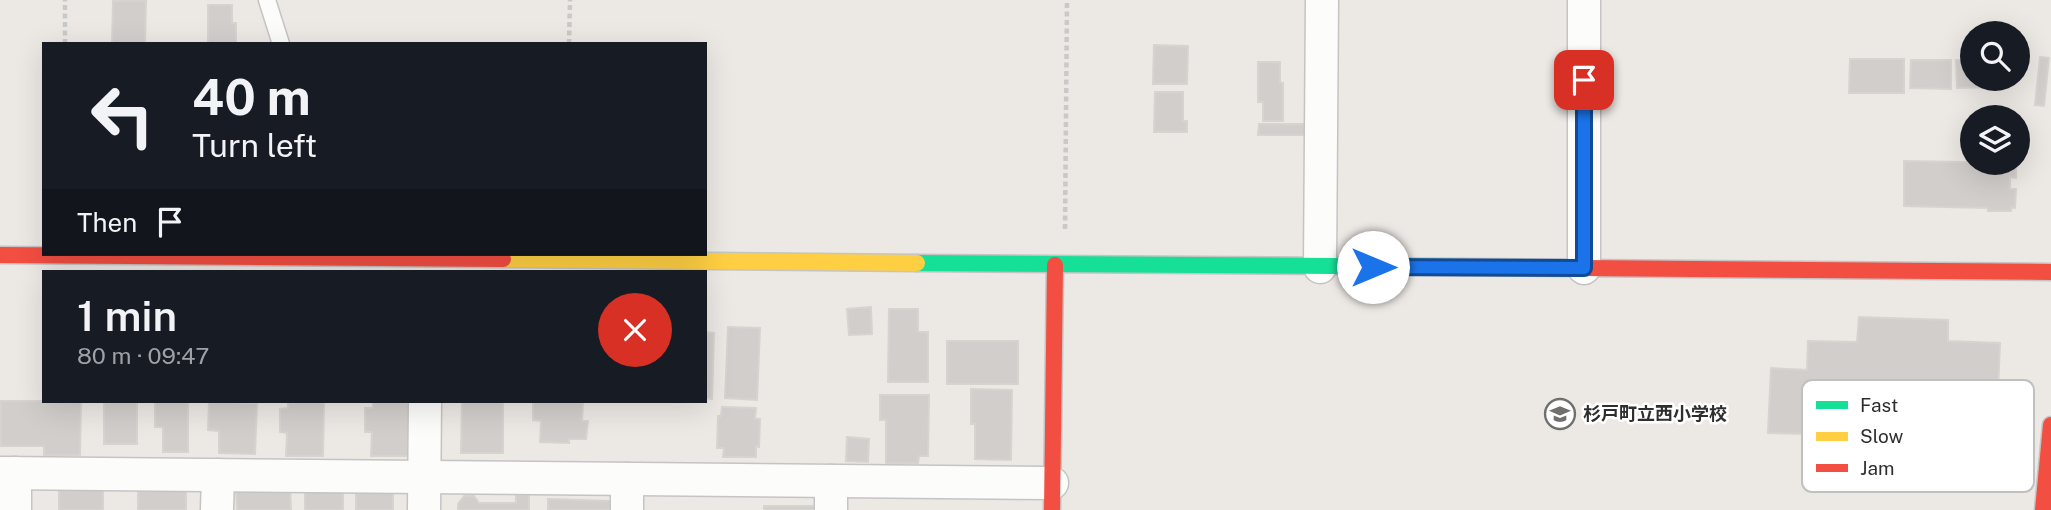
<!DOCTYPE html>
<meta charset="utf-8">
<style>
:root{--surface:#171b24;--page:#242831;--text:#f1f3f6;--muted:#9ea1a6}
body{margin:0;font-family:"Public Sans","Noto Sans JP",sans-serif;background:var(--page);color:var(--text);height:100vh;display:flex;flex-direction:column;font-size:26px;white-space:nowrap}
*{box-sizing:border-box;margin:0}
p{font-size:23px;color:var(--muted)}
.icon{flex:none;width:38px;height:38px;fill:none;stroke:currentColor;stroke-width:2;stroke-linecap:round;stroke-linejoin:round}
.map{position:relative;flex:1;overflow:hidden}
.sheet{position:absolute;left:42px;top:270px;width:665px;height:133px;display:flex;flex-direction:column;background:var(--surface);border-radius:0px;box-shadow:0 7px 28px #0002}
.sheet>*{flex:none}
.guide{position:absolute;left:42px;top:42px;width:665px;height:214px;border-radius:0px;box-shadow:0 7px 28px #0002;background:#171b24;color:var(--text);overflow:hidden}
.tools{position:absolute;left:1960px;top:21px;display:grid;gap:14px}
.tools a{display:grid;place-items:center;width:70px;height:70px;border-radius:50%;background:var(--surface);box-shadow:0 7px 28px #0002;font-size:35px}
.pin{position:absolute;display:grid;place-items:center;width:60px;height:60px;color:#fff;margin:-30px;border-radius:14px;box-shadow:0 4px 10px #0006}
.me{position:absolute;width:77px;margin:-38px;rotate:90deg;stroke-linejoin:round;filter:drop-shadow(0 0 5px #0008)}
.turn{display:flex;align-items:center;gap:24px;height:147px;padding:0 35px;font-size:32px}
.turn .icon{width:91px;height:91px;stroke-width:2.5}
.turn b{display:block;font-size:49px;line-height:60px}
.then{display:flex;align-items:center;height:66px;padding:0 35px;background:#0003;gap:14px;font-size:26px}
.round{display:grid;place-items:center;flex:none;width:74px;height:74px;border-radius:37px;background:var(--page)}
.overview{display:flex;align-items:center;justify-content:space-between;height:119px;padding:0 35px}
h1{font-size:42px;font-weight:600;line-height:52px}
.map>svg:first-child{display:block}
.building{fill:#d1cecb;stroke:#d7d4d0;stroke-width:2}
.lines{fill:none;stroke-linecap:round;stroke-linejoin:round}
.lane-casing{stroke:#c5c4c5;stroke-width:19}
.street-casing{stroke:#c5c4c5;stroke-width:35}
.fast-casing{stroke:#c5c4c5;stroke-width:19}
.slow-casing{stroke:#c5c4c5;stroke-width:19}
.jam-casing{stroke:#c5c4c5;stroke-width:19}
.path{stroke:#c9c9c8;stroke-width:4.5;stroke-dasharray:5 3.5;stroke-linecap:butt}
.lane{stroke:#fcfcfb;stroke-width:16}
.street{stroke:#fcfcfb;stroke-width:32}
.fast{stroke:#16e098;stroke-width:16}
.slow{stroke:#ffcf43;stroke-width:16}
.jam{stroke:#f24e42;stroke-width:16}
.route-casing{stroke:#114b97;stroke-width:18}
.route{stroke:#1a73e8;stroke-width:12}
.labels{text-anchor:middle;stroke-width:5;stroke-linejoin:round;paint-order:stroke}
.poi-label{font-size:18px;font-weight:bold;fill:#2e2e2e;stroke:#fff;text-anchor:start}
.key{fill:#fff;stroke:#c0c0c0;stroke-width:2}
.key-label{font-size:19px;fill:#2e2e2e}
</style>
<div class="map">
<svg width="2051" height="510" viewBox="0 0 2051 510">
<rect width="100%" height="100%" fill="#ece8e4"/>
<g class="building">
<path d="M113,1H146L145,44H112Z"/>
<path d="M208,5H232V23H236V44H208Z"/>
<path d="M1154,45L1188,46L1187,84H1153Z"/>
<path d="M2040,57L2049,58L2044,106L2035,105Z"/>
<path d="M1850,59H1904V93H1849Z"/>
<path d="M1911,60H1951V89L1910,88Z"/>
<path d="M1956,60H1972V79H2000V87L1957,88Z"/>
<path d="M1258,62H1280V83H1283V121H1263V102H1258Z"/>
<path d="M1155,92H1183V121H1187V132H1154Z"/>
<path d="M1259,124H1306V135H1258Z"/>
<path d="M1904,161L2016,163V178L2010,177V189H2016L2015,208L2012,207L2011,211H1988V208L1904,206Z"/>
<path d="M871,307L872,334L849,335L847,309Z"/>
<path d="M889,309H918V332H928V382H888Z"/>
<path d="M1859,317L1948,320V341L2000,343L1995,463L1935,460L1934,479L1869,477V465L1804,463L1805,434L1768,433L1771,368L1807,370L1808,341L1857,342Z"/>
<path d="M728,327L760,328L757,400L725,398Z"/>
<path d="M705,332L714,333L712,399L705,398Z"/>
<rect x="947" y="341" width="71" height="43"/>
<path d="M971,389L1012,390L1011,460L975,459V424H971Z"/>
<path d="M880,395H929L928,456H919L918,463H886V420H880Z"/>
<path d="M1,401H81L80,455H44V446H1Z"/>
<rect x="104" y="401" width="33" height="43"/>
<path d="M155,401H188V452H163V427H155Z"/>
<path d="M209,401L257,403L255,454L219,453V431L208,430Z"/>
<path d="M288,401H324L323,456H286L287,433L280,432V409L288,408Z"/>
<path d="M373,401H409L408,456H371L372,432H365V408H373Z"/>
<path d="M462,401H503V453H461Z"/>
<path d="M533,401H583L582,421H588L586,439H569V443L540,442L541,421L533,420Z"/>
<path d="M722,407L756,408L755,419H760L759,447L756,446V457H723L724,448H717L718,416H721Z"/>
<path d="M847,437L869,439L868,462L846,461Z"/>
<path d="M103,485V510H59V486Z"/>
<path d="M186,486V510H138V487Z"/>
<path d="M290,486L291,510H237L236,489Z"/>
<path d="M343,489V510H305V490Z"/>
<rect x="356" y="493" width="37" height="17"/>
<path d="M516,495H529V510H458V504L464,496H474L479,503H516Z"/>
<path d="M548,499L610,501V510H548Z"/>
<rect x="764" y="506" width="51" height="4"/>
</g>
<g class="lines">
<g class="lane-casing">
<path id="lane" d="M267,0L281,44"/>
</g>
<g class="street-casing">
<g id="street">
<path d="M1320,267L1322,0"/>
<path d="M1584,268V0"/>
<path d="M0,473L1052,483"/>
<path d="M15,510V473"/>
<path d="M217,510L218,475"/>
<path d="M424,510L425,401"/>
<path d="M627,510V479"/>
<path d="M831,510V481"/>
</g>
</g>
<g class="fast-casing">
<path id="fast" d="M917,263L1463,267"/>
</g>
<g class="slow-casing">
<path id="slow" d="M503,259L917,263"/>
</g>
<g class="jam-casing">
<g id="jam">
<path d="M0,255L503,259"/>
<path d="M1463,267L2051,272"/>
<path d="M1052,510L1055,265"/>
<path d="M2043,510L2051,425"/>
</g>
</g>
<g class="path">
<path d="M65,44V0"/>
<path d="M569,44L570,0"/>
<path d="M1065,229L1067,0"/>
</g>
<use href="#lane" class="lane"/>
<use href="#street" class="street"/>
<use href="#fast" class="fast"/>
<use href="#slow" class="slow"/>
<use href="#jam" class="jam"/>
</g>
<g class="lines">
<g class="route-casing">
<path id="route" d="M1373,267L1584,268V80"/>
</g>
<use href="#route" class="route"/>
</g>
<defs>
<g id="school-ring" transform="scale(1.575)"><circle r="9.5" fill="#fff" stroke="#706f6e" stroke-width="1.5"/><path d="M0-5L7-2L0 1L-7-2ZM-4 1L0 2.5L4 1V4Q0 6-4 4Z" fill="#706f6e"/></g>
</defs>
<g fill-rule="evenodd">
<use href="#school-ring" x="1560" y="414"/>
</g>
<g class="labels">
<g class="poi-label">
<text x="1583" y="420">杉戸町立西小学校</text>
</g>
</g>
<rect x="1802" y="380" width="232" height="112" rx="10" class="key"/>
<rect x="1816" y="401" width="32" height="8" fill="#16e098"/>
<rect x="1816" y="432" width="32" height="9" fill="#ffcf43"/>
<rect x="1816" y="464" width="32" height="8" fill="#f24e42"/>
<g class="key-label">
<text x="1860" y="412">Fast</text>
<text x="1860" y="443">Slow</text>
<text x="1860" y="475">Jam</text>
</g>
</svg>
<div class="tools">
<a><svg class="icon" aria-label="search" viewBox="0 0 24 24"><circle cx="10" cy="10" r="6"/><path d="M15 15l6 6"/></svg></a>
<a><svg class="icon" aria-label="layers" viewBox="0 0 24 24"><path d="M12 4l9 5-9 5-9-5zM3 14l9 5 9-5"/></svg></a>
</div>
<div class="pin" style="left:1584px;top:80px;background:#d93025"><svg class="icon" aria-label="arrive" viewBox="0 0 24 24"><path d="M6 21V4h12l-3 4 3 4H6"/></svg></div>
<svg class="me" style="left:1373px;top:267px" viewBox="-20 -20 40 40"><circle r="19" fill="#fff"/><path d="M0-13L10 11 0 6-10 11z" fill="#1a73e8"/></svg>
<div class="guide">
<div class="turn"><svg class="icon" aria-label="left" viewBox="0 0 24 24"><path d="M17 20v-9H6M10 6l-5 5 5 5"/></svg><div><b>40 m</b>Turn left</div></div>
<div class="then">Then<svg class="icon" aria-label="arrive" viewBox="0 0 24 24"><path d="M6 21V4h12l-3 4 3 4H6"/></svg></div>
</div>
<section class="sheet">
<div class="overview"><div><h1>1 min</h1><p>80 m · 09:47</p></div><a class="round" style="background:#d93025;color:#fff"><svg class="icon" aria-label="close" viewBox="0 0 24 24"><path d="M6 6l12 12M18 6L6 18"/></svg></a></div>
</section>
</div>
